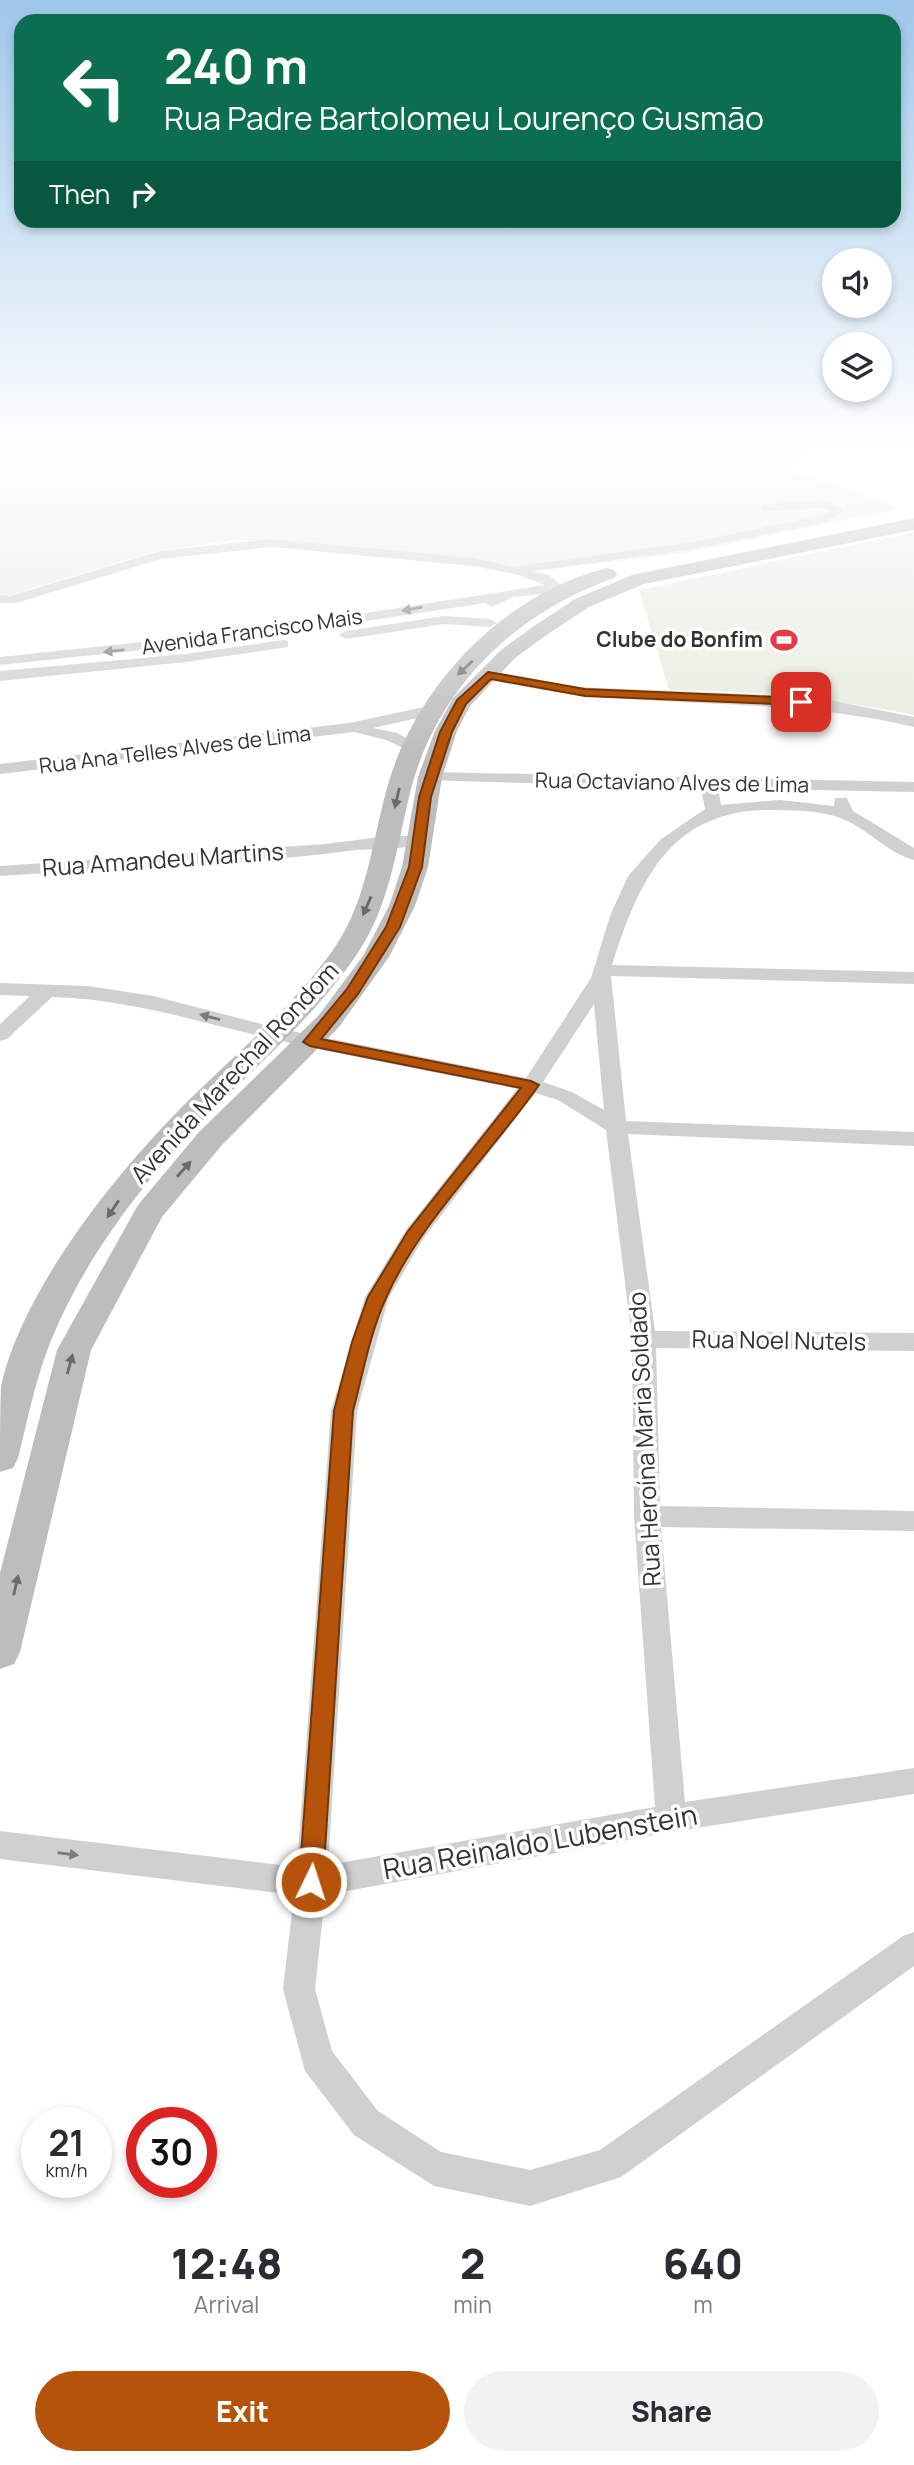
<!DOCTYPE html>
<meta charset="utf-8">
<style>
:root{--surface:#fff;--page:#f2f2f3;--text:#2b2b33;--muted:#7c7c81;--accent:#b45309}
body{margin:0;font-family:Manrope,sans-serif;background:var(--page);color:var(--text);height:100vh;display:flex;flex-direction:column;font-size:26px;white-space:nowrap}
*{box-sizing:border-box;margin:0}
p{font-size:23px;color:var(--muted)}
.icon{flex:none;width:38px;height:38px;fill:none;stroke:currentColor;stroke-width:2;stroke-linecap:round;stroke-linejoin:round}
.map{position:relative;height:2220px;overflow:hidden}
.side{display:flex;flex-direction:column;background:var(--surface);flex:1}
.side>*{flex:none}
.top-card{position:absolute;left:14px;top:14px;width:887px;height:214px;border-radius:21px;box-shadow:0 4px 10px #0003;background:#0b6e4f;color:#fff;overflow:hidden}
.buttons{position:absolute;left:822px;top:248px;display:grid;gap:14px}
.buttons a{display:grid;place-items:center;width:70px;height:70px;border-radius:50%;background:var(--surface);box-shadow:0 4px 10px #0003;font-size:35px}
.speed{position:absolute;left:21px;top:2107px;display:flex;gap:14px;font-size:35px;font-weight:700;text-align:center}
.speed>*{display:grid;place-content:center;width:91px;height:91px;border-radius:50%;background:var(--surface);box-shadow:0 4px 10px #0003;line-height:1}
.speed small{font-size:18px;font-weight:400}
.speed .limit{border:10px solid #d22;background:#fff;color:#111}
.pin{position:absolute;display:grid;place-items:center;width:60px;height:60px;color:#fff;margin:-30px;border-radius:14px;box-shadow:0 4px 10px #0006}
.me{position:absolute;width:77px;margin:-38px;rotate:4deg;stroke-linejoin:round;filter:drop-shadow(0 0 5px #0008)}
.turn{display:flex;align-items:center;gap:24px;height:147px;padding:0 35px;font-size:32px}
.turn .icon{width:91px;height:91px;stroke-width:2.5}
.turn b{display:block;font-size:49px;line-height:60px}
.then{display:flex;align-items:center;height:66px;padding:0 35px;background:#0003;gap:14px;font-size:26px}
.eta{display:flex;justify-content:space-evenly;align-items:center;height:119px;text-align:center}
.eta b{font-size:42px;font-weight:800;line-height:49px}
.action{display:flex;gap:14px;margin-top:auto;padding:14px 35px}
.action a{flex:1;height:80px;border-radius:42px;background:var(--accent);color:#fff;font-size:28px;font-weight:800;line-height:80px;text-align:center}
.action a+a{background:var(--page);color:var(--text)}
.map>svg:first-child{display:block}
.green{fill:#e6ecdf}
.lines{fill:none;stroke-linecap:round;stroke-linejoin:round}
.lane{stroke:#d0d0d0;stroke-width:7}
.street{fill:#d0d0d0;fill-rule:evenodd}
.secondary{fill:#bdbdbd;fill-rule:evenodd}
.oneway{fill:#7a7a7a}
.oneway2{fill:#6a6a6a}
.route{fill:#b45309;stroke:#753606;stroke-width:2}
.labels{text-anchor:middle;stroke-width:7;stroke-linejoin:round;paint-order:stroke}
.far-street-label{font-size:21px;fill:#333;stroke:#fff}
.far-poi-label{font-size:21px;font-weight:bold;fill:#333;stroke:#fff;text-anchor:end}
.street-label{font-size:24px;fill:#333;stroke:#fff}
.near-street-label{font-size:28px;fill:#333;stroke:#fff}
</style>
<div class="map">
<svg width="914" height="2220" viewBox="0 0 914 2220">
<rect width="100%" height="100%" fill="#fff"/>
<g class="green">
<path d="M0,444H796L805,455L786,470L886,502L895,510L684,553L533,571L277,540H236L157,551L7,596L0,594Z"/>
<path d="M914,532V715C832,698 752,691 669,690L639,590Z"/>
</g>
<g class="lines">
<path class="lane" d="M516,570L696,545L822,519L839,511L822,504L764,508"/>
<g class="street">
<path d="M271,539L474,558L549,575L565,588L558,592L513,597L492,607L485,603L262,637L0,665V657L262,629L545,585L519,575L474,566L271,547L161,559L16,603H0V595L10,596L160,551Z"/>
<path d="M444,616L490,619L497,623L490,627L444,624L346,639L339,635L346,631Z"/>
<path d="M283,640L288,641V647L186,662L0,681V671L186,654Z"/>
<path d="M488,670L576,687L753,694L834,701L914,717V727C770,692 625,714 483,678L480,675Z"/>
<path d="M429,706L437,711L435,714L373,728L397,733L420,745L422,748L414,753L386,740L354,732L0,774V764L349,723Z"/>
<path d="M430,772L914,782V792L718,788L721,805L780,800L834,806L835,798H847L853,811L914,848V860C887,853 866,827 840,818C819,810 792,810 770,810C670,810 639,881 612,965L914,972V984L611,976L626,1121L914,1132V1146L628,1134L655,1331L914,1333V1351L656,1348L660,1506L914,1511V1531L661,1527L685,1802L914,1768V1794L671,1832L325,1895L315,1989L332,2051L378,2111L441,2152L530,2170L600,2150L903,1936L914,1932V1966L621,2177L530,2206L434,2186L354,2135L305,2071L283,1989L294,1895L0,1859V1831L297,1867L331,1411L365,1297L406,1230L517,1089C437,1072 357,1058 277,1040C201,1023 130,999 52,997L7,1039L0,1041V1024L30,996L0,995V983L88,986L153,996L277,1028L526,1078L591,978L610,916L628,876L660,840L705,809L701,788L424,780V774ZM594,1004L604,1110L572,1092L543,1082ZM535,1093L558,1100L606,1130L632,1339L634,1516L655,1807L328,1865L357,1411L389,1297L423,1239Z"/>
<path d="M387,836H419L428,841C421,849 370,849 356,850C238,866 118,868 0,876V866L326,844Z"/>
</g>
<g class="secondary">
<path d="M914,518V530L644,584L589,607L548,634L515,658L470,706L457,731L442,777L428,867L415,906L389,957L339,1027L221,1146L162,1217L91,1350L20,1652L14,1664L0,1669V1573L57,1350L138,1205L199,1132L319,1015L363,956L389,906L402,867L418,777L435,731L453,698L501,650L534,626L575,599L632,575Z"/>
<path d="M607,568L614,570L617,574L614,578C512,614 434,691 409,797C396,851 389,907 357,954C317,1014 262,1060 211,1112C144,1180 81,1261 47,1351C34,1386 27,1422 18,1458L13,1468L0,1472C0,1445 0,1412 1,1386C23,1287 120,1168 191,1098C240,1050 293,1006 333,950C369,899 372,836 390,778C421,680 507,593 607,568Z"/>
</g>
</g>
<defs><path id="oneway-solid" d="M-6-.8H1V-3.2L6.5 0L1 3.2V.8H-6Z" transform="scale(1.75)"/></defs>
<g class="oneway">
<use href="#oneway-solid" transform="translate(412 609) rotate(170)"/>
<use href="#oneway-solid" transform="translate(114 651) rotate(174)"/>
<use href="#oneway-solid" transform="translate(210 1017) rotate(-165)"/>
<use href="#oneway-solid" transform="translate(68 1854) rotate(8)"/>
</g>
<g class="oneway2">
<use href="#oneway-solid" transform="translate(465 668) rotate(137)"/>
<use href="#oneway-solid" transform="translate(397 798) rotate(103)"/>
<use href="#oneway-solid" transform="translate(367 906) rotate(113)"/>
<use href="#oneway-solid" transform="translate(184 1169) rotate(-48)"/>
<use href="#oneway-solid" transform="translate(113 1209) rotate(124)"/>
<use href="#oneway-solid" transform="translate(70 1364) rotate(-75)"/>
<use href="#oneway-solid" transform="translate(16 1585) rotate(-77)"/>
</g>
<linearGradient id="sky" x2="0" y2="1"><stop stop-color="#9ec6ea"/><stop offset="0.59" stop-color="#fff"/><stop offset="1" stop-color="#fff" stop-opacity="0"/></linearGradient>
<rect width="914" height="755" fill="url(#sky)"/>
<path class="route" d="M488,672L585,689L801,698L807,702L801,705L585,696L491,679L466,704L452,732L431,797L422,867L400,927L358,994L321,1039L531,1081L539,1085C491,1154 420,1221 386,1298C370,1333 363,1373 353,1411L323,1882L319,1890L311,1893L302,1890L299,1882L334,1411L352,1342L368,1297L408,1231L521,1088L310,1046L303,1042L347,989L386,927L409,867L419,797L440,732L457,700Z"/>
<defs>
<g id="stadium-bare" transform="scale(2.1)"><path d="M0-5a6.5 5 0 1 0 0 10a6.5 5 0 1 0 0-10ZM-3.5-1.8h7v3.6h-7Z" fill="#e63946" stroke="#fff" stroke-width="2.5" paint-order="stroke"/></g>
</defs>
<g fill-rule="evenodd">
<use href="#stadium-bare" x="784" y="640"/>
</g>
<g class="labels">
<g class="far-street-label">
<text transform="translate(252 632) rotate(-8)" y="7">Avenida Francisco Mais</text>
<text transform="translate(175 750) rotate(-7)" y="7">Rua Ana Telles Alves de Lima</text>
<text transform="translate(672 783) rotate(1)" y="7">Rua Octaviano Alves de Lima</text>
</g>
<g class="far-poi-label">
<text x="763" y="647">Clube do Bonfim</text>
</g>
<g class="street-label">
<text transform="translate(163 860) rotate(-4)" y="8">Rua Amandeu Martins</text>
<text transform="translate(235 1073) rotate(-47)" y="8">Avenida Marechal Rondom</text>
<text transform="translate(779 1341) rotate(1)" y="8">Rua Noel Nutels</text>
<text transform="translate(645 1439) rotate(-93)" y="8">Rua Heroína Maria Soldado</text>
</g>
<g class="near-street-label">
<text transform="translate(540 1842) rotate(-10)" y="10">Rua Reinaldo Lubenstein</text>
</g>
</g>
</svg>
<div class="buttons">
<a><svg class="icon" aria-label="sound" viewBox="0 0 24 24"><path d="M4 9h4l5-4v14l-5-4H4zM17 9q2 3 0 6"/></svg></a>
<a><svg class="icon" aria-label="layers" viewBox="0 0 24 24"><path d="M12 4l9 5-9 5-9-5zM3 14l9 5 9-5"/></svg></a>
</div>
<div class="speed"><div>21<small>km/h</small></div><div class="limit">30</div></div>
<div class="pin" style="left:801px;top:702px;background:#d93025"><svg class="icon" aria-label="arrive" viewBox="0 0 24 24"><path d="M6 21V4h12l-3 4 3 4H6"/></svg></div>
<svg class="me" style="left:311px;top:1882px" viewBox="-20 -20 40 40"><circle r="17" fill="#b45309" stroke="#fff" stroke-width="3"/><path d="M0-11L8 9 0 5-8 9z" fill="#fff"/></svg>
<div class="top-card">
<div class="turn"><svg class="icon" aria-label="left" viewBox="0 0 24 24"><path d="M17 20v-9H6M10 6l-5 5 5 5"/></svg><div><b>240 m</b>Rua Padre Bartolomeu Lourenço Gusmão</div></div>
<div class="then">Then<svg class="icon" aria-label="right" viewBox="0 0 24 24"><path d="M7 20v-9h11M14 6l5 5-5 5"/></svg></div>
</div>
</div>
<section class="side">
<div class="eta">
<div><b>12:48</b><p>Arrival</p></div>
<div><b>2</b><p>min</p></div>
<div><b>640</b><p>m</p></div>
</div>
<div class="action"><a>Exit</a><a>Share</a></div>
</section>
